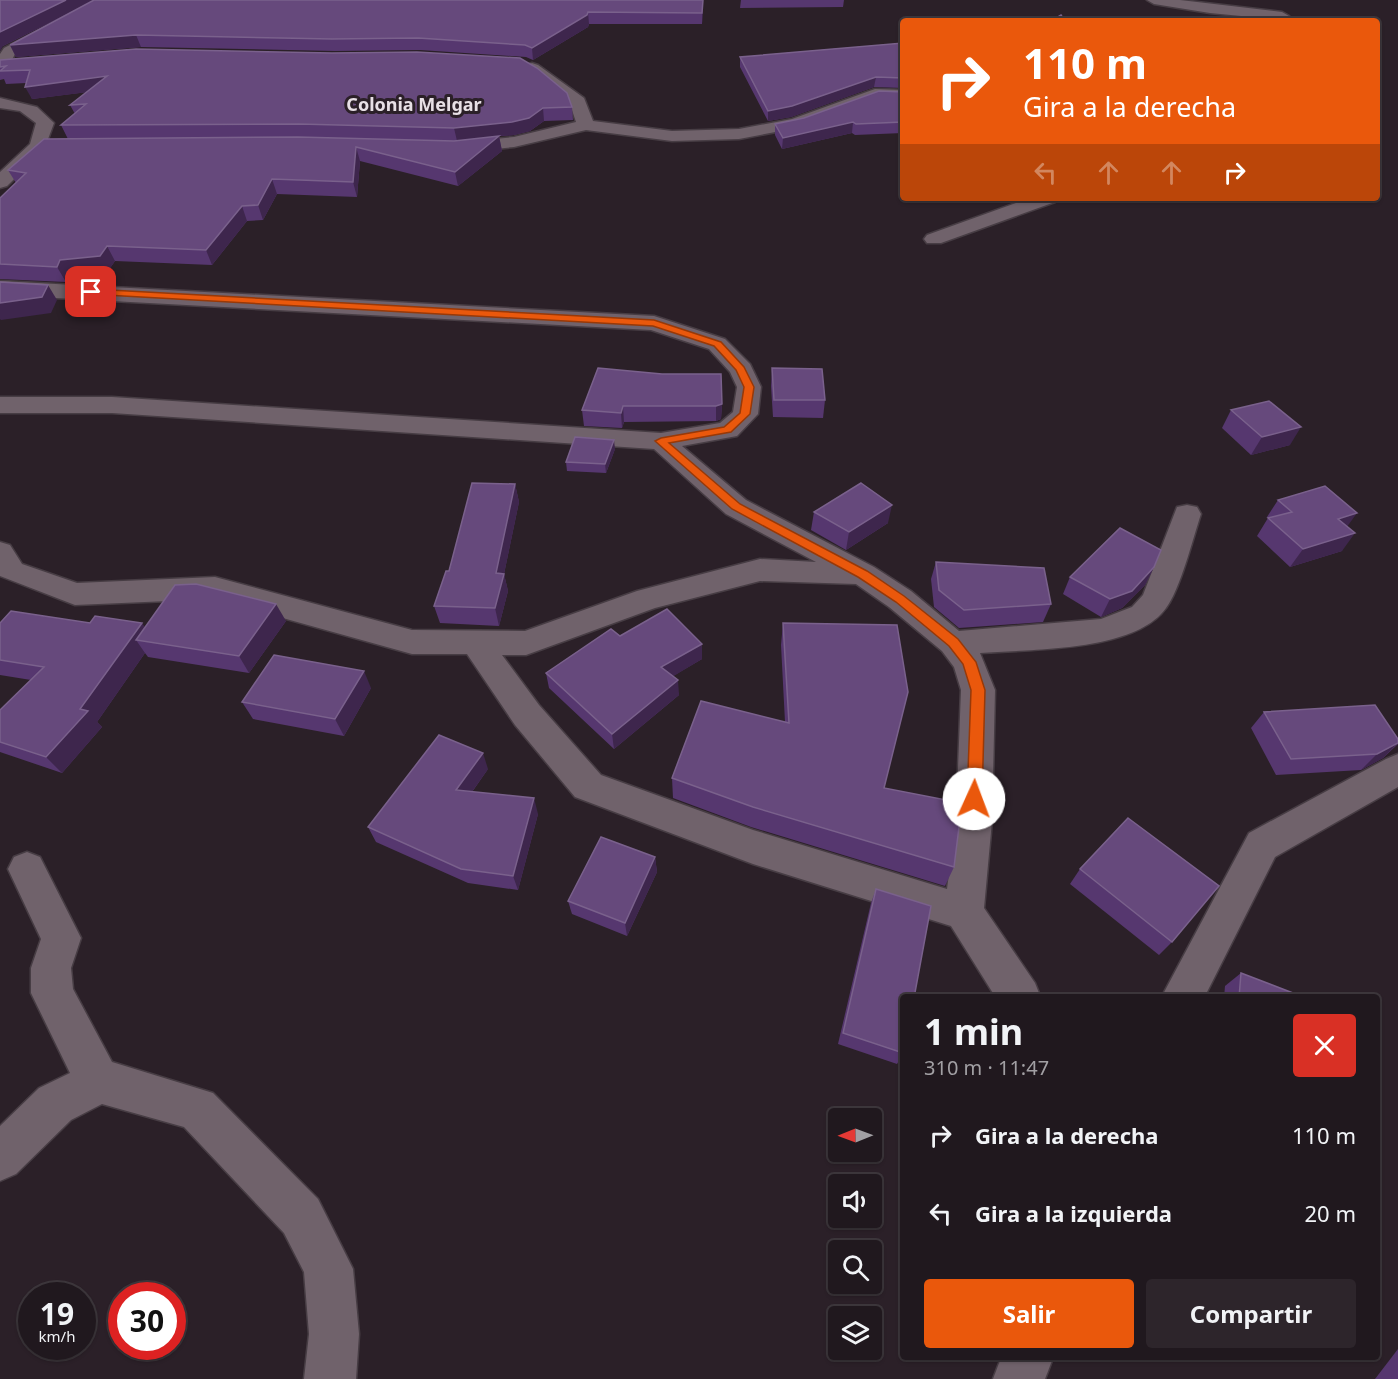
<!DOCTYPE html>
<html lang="es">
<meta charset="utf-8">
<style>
:root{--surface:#20181e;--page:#2d252b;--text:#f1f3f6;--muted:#a2a0a4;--line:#3d373c;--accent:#ea580c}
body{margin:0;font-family:"Noto Sans",sans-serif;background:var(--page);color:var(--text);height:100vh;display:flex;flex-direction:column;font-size:22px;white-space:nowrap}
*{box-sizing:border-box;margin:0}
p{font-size:20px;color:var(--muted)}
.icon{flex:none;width:33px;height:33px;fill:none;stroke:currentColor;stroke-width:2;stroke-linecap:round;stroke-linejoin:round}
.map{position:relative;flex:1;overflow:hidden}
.side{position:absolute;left:900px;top:994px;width:480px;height:366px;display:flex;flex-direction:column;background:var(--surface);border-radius:6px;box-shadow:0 2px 4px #0004,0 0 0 2px var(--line)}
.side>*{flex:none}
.hud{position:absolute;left:900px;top:18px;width:480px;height:183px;border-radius:6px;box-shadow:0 2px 4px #0004,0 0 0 2px var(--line);background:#ea580c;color:#fff;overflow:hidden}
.needle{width:39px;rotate:269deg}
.tools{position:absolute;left:828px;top:1108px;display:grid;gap:12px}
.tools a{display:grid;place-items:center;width:54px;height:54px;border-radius:6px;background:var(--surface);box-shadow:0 2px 4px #0004,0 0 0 2px var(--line);font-size:30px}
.speed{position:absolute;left:18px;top:1282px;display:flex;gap:12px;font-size:30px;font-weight:700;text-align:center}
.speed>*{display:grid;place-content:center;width:78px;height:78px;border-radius:50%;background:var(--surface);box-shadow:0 2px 4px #0004,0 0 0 2px var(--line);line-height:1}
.speed small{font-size:15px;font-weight:400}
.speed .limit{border:9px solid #d22;background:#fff;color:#111}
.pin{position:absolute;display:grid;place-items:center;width:51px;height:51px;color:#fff;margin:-26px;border-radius:12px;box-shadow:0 3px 9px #0006}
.me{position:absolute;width:66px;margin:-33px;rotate:2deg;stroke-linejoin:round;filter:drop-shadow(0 0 4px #0008)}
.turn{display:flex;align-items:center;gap:21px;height:126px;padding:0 24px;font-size:27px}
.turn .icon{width:78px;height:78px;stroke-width:2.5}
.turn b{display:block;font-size:42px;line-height:51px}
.lanes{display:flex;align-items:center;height:57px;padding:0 24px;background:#0003;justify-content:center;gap:30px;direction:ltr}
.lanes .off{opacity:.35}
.round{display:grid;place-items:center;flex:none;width:63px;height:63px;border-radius:6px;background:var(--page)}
.head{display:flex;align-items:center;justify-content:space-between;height:102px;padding:0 24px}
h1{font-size:36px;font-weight:700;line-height:45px}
.primary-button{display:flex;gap:12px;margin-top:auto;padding:12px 24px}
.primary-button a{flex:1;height:69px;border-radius:6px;background:var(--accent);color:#fff;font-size:24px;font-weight:700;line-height:69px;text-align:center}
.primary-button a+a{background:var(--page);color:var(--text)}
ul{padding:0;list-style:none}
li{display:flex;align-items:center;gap:18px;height:78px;padding:0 24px}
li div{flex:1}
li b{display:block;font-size:22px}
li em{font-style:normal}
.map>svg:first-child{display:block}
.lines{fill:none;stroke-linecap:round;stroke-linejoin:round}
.minor-casing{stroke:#473d44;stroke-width:3}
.minor{fill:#70626b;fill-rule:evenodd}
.wall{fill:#56376f}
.shaded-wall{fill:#3e264d}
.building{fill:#66497c;stroke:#7a618c;stroke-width:1.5}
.route{fill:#ea580c;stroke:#983908;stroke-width:1.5}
.labels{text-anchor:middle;stroke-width:6;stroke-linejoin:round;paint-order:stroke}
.far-neighbourhood-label{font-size:18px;font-weight:bold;fill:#e8e0e6;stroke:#2b2028}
</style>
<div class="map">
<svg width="1398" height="1379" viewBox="0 0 1398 1379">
<rect width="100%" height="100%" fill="#2b2028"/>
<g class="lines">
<g class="minor-casing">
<g id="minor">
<path d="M99,0H117L15,54L6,71L0,73V54L4,48Z"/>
<path d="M1147,0H1180L1282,12L1289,16L1282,20L1210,13L1154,4Z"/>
<path d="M532,63L538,65L584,98L593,121L672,131L739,129L792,119L875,89L903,90V100L877,99L802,127L739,139L672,141L586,130L514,147L455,153L449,152L446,148L449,144L455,143L514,137L576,122L570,104L526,71L524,68L526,65Z"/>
<path d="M0,98L37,107L54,123L44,150L7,186L0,188V172L30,144L36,123L20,111L0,108Z"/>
<path d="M1030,198H1058L1055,202L941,243H927L924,239L927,235Z"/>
<path d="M0,281L654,316L725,339L750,364L761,387L758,414L737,436L682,446L746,500L874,567L911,591L959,631L1101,619L1132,607L1143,595L1177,507L1187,505L1197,507L1201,514C1193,538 1180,590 1166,608C1135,652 1031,649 980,653L995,690L992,821L984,908L1035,983L1041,998H996L951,926L753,864L575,797L515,725L467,654H412L215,599L75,605L0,576V542L10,545L22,564L77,583L215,577L412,630L525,631L637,591L760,559L816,562L726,514L654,449L112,413H0V397H112L661,433L720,423L733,412L737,387L730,372L709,349L651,330L0,295ZM760,581L856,584L889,607L942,651L954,667L961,690L956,821L947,889L753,830L601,775L539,705L502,655H526L655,608Z"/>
<path d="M1398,754V787L1275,857L1204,998H1161L1249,833L1386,759Z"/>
<path d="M27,852L40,857L81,938L71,968L73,989L112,1062L213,1093L318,1199L353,1269L359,1334L356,1379H304L309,1334L304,1272L284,1233L184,1127L102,1104L71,1120L16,1174L0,1181V1126L39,1088L70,1073L31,993V968L41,939L8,869L14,857Z"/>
<path d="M1001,1358H1053L1045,1379H993Z"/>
</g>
</g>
<use href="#minor" class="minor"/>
</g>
<g class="wall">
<path d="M0,0L703,7L702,24H589L588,27L533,60L526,57L420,50L335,51L141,47L16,57L10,45L87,4L3,46Z"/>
<path d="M741,0H844L843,7L740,8Z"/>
<path d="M903,43V88L874,87L791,117L768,121L740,67V57Z"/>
<path d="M0,60L572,107L573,120L544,121L530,131L514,135L499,136L502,151L458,186L360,161L357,197L277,194L263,220L247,221L212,265L115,261L108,271L69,275L66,282L0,279V198L16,183L8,170L68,139L61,125L75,114L70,105L87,92L32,99L26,83L6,84L4,79L0,80Z"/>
<path d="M903,92V133L855,135L852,133L782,149L775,135V124L804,118Z"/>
<path d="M598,368L722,404L721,419L716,421L624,422L622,428L584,426L582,410Z"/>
<path d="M772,368L825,400L823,418L773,417L771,386Z"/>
<path d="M1231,410L1290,445L1251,455L1222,428Z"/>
<path d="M615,449L606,473L567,471L566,462Z"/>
<path d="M515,484L519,502L504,574L508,591L499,626L440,623L434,606L449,571Z"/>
<path d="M1278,500L1347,526L1342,551L1290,567L1257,536L1268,518L1267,517Z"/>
<path d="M814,512L888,523L846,550L811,530Z"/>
<path d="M936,562L1051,604L1043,622L959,628L934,607L931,579Z"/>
<path d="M1154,567L1145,585L1122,608L1101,617L1063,594L1070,577Z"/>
<path d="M286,621L249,673L148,657L145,653L97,722L102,727L62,773L0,752V710L31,680L0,675V623H90L145,627Z"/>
<path d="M783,623L884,788L954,867L945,886L751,827L673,798L672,778L785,722L781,645Z"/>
<path d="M620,636L702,644V659L673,676L679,695L614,749L549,688L546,673Z"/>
<path d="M371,688L344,736L253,719L242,702Z"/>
<path d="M1264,712L1398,739V744L1383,758L1361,770L1276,775L1251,728Z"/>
<path d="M488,769L472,792L538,814L518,890L468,883L376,842L368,827Z"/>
<path d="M655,857L657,872L627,936L572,914L568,901Z"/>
<path d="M1080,869L1172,942L1159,955L1070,884Z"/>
<path d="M876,889L903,998V1054L897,1064L838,1044L871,903Z"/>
<path d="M1241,973L1306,998H1224L1225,986Z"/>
<path d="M1398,1349V1379H1375Z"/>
</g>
<g class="shaded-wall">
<path d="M66,0H95L3,46L0,51V32Z"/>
<path d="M703,0V7L702,24V13Z"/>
<path d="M588,12L589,24L588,27L533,60L532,48Z"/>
<path d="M136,35L141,47L16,57L10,45Z"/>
<path d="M107,76L113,89L32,99L25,87Z"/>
<path d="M876,77L874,87L791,117L768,121V111Z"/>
<path d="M543,108L544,121L530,131L514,135L499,136L502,151L458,186L455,172L457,141L454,128Z"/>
<path d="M853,122L852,133L782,149L783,138Z"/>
<path d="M356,147L360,161L357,197L353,182Z"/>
<path d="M272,179L277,194L263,220L258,205Z"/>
<path d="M242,206L247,221L212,265L206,250Z"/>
<path d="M107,246L115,261L108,271L69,275L66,282L57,267L60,260Z"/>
<path d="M48,285L57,300L51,313L1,320L0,319V303Z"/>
<path d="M722,404L721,419L716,421V406Z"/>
<path d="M623,406L624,422L622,428L621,413Z"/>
<path d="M1301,427L1290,445L1251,455L1262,437Z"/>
<path d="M614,440L615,449L606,473L605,464Z"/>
<path d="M515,484L519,502L504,574L508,591L499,626L495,608L496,573Z"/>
<path d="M892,505L888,523L846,550L849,532Z"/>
<path d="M1357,513L1344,531L1338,519Z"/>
<path d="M1355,533L1342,551L1290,567L1303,549Z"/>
<path d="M1154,567L1145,585L1122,608L1101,617L1110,599Z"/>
<path d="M276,604L286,621L249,673L239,656Z"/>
<path d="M142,623L154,640H136L145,653L97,722L102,727L62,773L46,757Z"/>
<path d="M702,644V659L662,683L661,667Z"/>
<path d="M364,671L371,688L344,736L335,719Z"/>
<path d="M678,680L679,695L614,749L612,734Z"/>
<path d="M1398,743L1383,758L1361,770L1377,754Z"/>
<path d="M483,753L488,769L462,806L456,790Z"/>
<path d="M534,798L538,814L518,890L513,876Z"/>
<path d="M655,857L657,872L627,936L625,923Z"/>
</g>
<g class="building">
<path d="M0,0H66L0,32Z"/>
<path d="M94,0H703L702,13L588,12L587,15L532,48L525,45L418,38L332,39L136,35L10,45Z"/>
<path d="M1061,15L1065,21H1051Z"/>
<path d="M903,43V78L876,77L792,106L768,111L740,57Z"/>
<path d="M136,49L332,53L417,52L520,58L537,68L567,93L572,107L543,108L529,118L512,122L454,128L299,124L61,125L86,104L70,105L107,76L25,87L30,70L0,71L6,66L0,67V60Z"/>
<path d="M879,91L903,92V122L856,124L853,122L783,138L775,124L804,118Z"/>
<path d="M499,136L455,172L356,147L353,182L272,179L258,205L242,206L206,250L107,246L100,256L60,260L57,267L0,264V198L26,173L8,170L44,139L298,137L454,141Z"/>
<path d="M0,282L48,285L42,297L0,303Z"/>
<path d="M598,368L662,374H721L722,404L716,406H623L621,413L582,410Z"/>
<path d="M772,368L822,369L825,400H774Z"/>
<path d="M1269,401L1301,427L1262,437L1231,410Z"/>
<path d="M575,437L614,440L605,464L566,462Z"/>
<path d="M472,483L515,484L496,573L504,574L495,608L434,606L446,571H449Z"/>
<path d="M861,483L892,505L849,532L814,512Z"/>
<path d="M1325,486L1357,513L1338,519L1355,533L1303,549L1268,518L1292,512L1278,500Z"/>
<path d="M1120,528L1161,550L1154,567L1132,591L1110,599L1070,577Z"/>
<path d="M936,562L1044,568L1051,604L964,610L939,590Z"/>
<path d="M196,584L276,604L239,656L136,640L175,585Z"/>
<path d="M667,609L702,644L661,667L678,680L612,734L546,673L611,629L620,636Z"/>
<path d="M11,611L90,623L95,616L142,623L80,709L88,711L46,757L0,742V710L44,667L0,660V623Z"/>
<path d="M783,623L897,625L908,692L884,788L962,803L954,867L753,807L672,778L701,701L789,723Z"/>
<path d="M274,655L364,671L335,719L242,702Z"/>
<path d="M1375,705L1398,739V743L1377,754L1291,759L1264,712Z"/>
<path d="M439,735L483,753L456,790L534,798L513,876L461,869L368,827Z"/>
<path d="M1128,818L1219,886L1172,942L1080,869Z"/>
<path d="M601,837L655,857L625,923L568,901Z"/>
<path d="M876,889L931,906L914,998H903V1053L843,1033Z"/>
<path d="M1241,973L1306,998H1239Z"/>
</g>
<path class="route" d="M91,289L654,320L721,342L744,367L754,387L750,414L731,432L669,443L740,504L867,571L904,596L958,639L976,662L985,690L982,799L980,804L974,805L969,804L967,799L971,690L963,664L949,646L896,602L858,577L732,509L655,441L661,438L724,427L740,413L744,387L736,370L714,346L653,326L88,294L87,292Z"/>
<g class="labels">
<g class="far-neighbourhood-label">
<text x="414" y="111">Colonia Melgar</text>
</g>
</g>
</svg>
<div class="tools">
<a><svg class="needle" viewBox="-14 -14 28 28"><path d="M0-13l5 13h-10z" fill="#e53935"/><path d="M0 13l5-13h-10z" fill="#a2a0a4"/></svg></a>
<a><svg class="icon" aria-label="sound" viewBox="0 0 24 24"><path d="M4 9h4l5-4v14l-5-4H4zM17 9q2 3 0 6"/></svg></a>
<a><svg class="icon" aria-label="search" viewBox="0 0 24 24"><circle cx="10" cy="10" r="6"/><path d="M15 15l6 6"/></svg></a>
<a><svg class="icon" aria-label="layers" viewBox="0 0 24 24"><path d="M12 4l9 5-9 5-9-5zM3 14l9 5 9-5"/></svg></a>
</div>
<div class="speed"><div>19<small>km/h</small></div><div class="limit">30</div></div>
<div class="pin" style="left:91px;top:292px;background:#d93025"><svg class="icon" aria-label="arrive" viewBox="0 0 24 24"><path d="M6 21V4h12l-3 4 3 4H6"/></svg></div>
<svg class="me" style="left:974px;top:799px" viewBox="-20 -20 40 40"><circle r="19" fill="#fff"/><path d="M0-13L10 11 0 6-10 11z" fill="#ea580c"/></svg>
<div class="hud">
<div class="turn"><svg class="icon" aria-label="right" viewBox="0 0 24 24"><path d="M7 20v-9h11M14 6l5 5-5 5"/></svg><div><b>110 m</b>Gira a la derecha</div></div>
<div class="lanes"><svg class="icon off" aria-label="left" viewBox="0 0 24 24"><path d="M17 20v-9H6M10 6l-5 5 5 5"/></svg><svg class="icon off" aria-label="ahead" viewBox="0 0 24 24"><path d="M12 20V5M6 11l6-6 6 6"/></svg><svg class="icon off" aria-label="ahead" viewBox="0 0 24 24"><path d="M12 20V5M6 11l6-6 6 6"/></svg><svg class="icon" aria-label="right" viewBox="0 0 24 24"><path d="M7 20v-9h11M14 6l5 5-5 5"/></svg></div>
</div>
<section class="side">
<div class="head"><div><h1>1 min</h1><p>310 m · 11:47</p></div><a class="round" style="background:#d93025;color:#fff"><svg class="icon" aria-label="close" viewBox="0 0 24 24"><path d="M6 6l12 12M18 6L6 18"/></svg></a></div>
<ul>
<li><svg class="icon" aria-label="right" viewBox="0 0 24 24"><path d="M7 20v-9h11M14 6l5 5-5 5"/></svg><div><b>Gira a la derecha</b></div><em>110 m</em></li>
<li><svg class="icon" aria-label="left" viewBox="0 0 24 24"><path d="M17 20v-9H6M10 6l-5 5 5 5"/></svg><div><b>Gira a la izquierda</b></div><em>20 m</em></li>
</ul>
<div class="primary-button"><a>Salir</a><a>Compartir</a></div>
</section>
</div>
